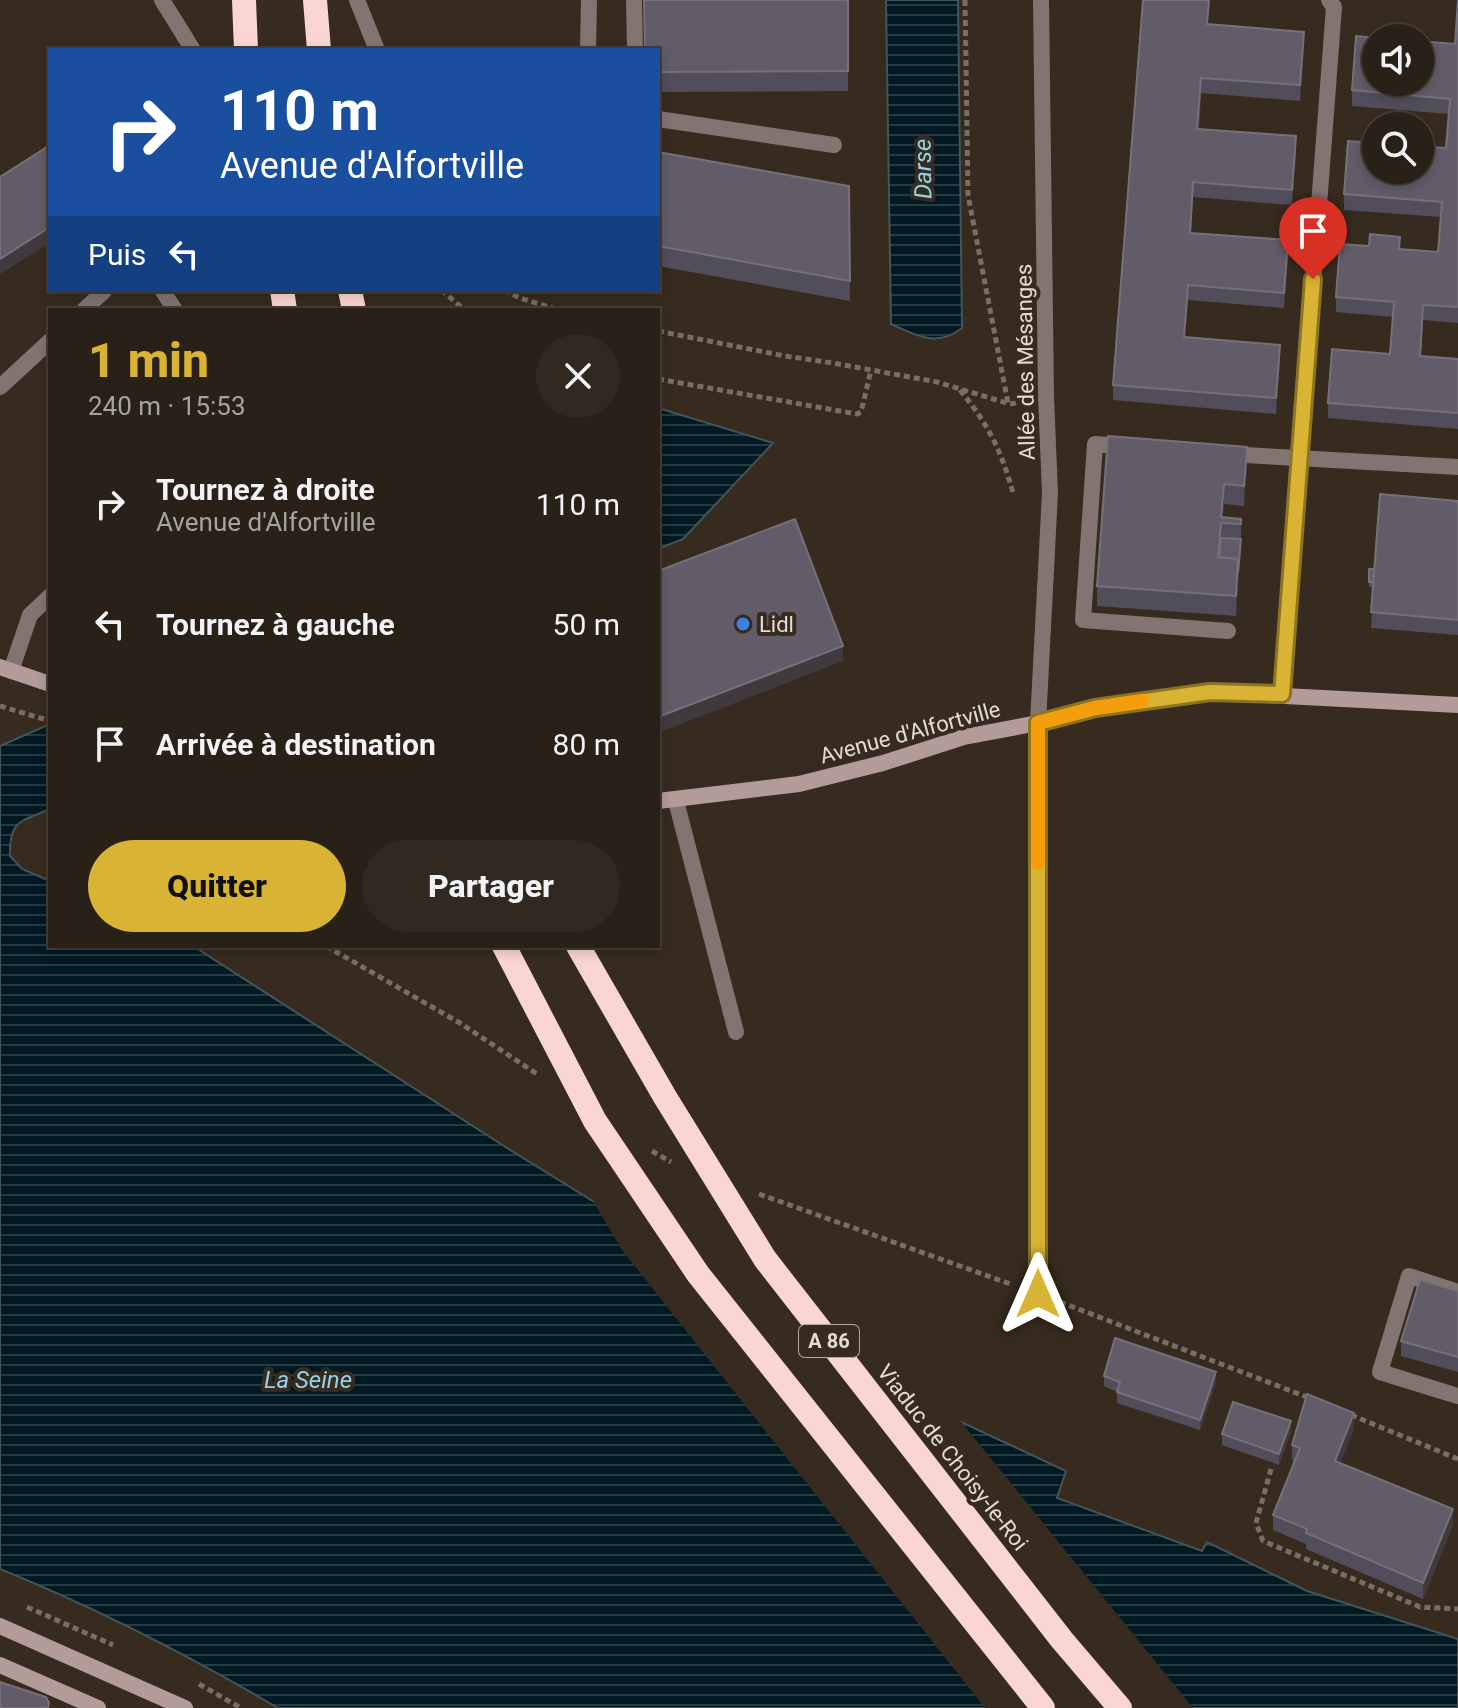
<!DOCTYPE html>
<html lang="fr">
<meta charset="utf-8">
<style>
:root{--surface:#292017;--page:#312820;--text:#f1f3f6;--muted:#a5a3a1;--line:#453e36;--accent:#d9b334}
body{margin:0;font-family:Roboto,sans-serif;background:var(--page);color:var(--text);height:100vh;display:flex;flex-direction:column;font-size:30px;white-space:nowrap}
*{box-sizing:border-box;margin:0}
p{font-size:26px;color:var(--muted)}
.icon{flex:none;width:44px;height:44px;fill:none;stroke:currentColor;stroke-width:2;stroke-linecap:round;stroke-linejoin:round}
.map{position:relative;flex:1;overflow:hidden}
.drawer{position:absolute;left:48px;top:308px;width:612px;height:640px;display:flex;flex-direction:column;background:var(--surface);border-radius:0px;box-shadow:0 4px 12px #0003,0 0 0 2px var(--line)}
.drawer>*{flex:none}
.guide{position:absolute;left:48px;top:48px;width:612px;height:244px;border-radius:0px;box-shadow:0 4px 12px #0003,0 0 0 2px var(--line);background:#1a4fa0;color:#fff;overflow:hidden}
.tools{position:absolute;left:1362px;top:24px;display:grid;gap:16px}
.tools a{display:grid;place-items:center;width:72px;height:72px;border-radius:50%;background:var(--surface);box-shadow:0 4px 12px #0003,0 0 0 2px var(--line);font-size:40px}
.pin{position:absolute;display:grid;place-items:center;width:68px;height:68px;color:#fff;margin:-82px -34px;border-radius:50% 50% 50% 0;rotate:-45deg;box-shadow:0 0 8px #0007}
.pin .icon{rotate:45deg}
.me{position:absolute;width:88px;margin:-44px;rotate:0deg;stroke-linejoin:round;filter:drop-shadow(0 0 6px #0008)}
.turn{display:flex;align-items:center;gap:28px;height:168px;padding:0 40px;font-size:36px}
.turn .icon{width:104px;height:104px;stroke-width:2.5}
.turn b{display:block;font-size:56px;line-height:68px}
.then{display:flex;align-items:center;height:76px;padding:0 40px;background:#0003;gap:16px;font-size:30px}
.round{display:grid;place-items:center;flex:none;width:84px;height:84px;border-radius:42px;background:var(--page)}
.overview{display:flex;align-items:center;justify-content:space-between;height:136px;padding:0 40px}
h1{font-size:48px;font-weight:800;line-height:60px;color:var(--accent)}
.action{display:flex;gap:16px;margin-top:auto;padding:16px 40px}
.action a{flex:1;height:92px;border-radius:48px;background:var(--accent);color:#111;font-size:32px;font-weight:800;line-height:92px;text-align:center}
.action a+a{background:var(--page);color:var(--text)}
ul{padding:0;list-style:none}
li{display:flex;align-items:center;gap:24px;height:120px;padding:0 40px}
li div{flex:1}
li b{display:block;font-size:30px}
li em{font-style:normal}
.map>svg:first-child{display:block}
.water{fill:url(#water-rules);stroke:#445458;stroke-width:2}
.pier{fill:#372b1f}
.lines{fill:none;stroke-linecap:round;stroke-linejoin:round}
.path{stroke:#786e63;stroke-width:5;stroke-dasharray:6 4;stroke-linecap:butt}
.lane{stroke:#837472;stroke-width:16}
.street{stroke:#837472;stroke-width:16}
.secondary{stroke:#b39b99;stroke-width:16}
.highway{stroke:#fad6d2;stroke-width:24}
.highway-bridge{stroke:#fad6d2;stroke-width:24}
.wall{fill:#514d5b}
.shaded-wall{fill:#40393e}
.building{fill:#615c68;stroke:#757079;stroke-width:2}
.route-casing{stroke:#8d7422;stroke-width:20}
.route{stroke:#d9b334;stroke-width:14}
.slow{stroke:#f59e0b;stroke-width:14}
.shop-dot{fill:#3f7fe0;stroke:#372b1f;stroke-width:3}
.labels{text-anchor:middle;stroke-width:8;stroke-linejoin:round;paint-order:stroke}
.shield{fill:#372b1f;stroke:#b0a79e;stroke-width:2}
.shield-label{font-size:20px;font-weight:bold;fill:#e4dcd4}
.street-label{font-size:22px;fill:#e4dcd4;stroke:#372b1f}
.poi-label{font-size:22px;fill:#e4dcd4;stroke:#372b1f;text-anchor:start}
.water-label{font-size:24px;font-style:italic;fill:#94d2e9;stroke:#372b1f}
</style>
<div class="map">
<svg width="1458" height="1708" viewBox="0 0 1458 1708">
<defs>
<pattern id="water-rules" width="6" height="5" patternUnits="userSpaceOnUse" patternTransform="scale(2)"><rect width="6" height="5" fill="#001923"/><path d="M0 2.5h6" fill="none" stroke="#253a42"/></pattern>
</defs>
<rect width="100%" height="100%" fill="#372b1f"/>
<g class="water">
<path d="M886,0H958L962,328C937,348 916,335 891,324Z"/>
<path d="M658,408L773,443L683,539L658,549Z"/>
<path d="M50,724V809C20,822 9,820 10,856L22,869L50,881V946H193L507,1148L916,1401L1066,1471L1057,1498L1202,1551L1207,1542L1307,1591L1458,1639V1708H278C188,1655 96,1608 0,1569V746Z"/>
</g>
<path class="pier" d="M589,1194L918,1397L955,1414L1193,1708H985L622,1250Z"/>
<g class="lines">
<g class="path">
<path d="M965,0L968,195L1008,403"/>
<path d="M441,290L465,310"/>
<path d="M504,290L520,298L559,310"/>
<path d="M658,331L785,356L833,363L937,382L1010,404L1022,402"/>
<path d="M658,379L857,414L861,412L871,370"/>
<path d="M960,390C990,427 1001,450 1014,496"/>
<path d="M0,706L50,721"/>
<path d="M326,946L460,1023L537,1074"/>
<path d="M652,1151L671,1162"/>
<path d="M759,1194L1013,1285"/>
<path d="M1060,1302L1312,1399"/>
<path d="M1351,1415L1458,1459"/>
<path d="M1271,1469L1256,1523L1263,1541L1420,1607L1458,1609"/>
<path d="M27,1607L113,1645"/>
<path d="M199,1684L241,1708"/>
</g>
<g class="lane">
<path d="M162,0L193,50"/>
<path d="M634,0L635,50"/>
<path d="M658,119L834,145"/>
<path d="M162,290L175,310"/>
<path d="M84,310L105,290"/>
<path d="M0,387L50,341"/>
<path d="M1128,447L1095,444L1083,620L1228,631"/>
<path d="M1227,454L1458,467"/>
<path d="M11,671L30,615L50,596"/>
<path d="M1282,694L1334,7L1329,0"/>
<path d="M676,801L736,1032"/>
<path d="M1458,1292L1409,1276L1380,1372L1458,1396"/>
</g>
<g class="street">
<path d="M357,0L377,50"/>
<path d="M588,50L589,0"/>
<path d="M1038,1294V723L1050,493L1046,397L1041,0"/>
</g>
<g class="secondary">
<path d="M0,667L50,684"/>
<path d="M658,801L799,784L883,763L964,737L1038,723L1095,708L1210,692L1458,705"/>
<path d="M0,1626L185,1708"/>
<path d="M0,1665L98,1708"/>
</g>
<g class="highway">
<path d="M244,0L246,50"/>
<path d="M315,0L319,50"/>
<path d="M282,290L285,310"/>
</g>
<g class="highway-bridge">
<path d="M350,290L354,310"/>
<path d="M504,946L595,1121L698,1274L1043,1708"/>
<path d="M578,946L665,1097L765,1259L1062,1640L1120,1708"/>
</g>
</g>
<g class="wall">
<path d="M848,0V91L658,92V50Z"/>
<path d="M1458,0V323L1423,320L1421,356L1458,359V429L1328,418V403L1390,354L1393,317L1336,312V297L1400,249L1438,252L1441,217L1344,210V194L1446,148L1449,114L1352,106V90L1455,44Z"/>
<path d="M1208,24L1304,47L1300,101L1201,93L1199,129L1296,152L1292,205L1193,197L1191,233L1288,256L1284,308L1188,300L1185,337L1280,360L1276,414L1113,400V385Z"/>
<path d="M658,152L849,186L850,301L658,266Z"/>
<path d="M1247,467L1244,506L1224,504L1223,517L1241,519V539L1236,616L1097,606V586Z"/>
<path d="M1458,501V635L1371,628L1373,587H1369V569H1374Z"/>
<path d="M1458,1291V1372L1401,1356V1341Z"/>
<path d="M1104,1376L1216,1382L1200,1430L1117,1403V1392L1104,1386Z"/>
<path d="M1354,1429L1340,1463L1453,1525L1423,1599L1306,1549V1544L1273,1530V1515L1294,1461L1292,1460V1445Z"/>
<path d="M1291,1432L1279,1465L1222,1445V1434Z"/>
</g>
<g class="shaded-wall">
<path d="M1304,32V47L1300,101V85Z"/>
<path d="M1201,78V93L1197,144V129Z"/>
<path d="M1296,136V152L1292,205V190Z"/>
<path d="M50,227V243L0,274V259Z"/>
<path d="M1288,240V256L1284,308V293Z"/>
<path d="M1188,285V300L1184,352V337Z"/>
<path d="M1280,345V360L1276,414V398Z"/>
<path d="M1247,447V467L1244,506V486Z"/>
<path d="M1224,484V504L1222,523H1221Z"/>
<path d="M1241,539L1236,616V596Z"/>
<path d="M843,646V661L658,733V717Z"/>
<path d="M1216,1372V1382L1200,1430V1420Z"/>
<path d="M1354,1413V1429L1335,1477V1461Z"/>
<path d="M1291,1421V1432L1279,1465V1454Z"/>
<path d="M1453,1509V1525L1423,1599V1583Z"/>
</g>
<g class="building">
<path d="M644,0H848V71L658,72V50H645Z"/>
<path d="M1143,0H1209L1207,24L1304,32L1300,85L1201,78L1197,129L1296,136L1292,190L1193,182L1190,233L1288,240L1284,293L1188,285L1184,337L1280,345L1276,398L1113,385Z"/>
<path d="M1458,0V307L1423,305L1420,356L1458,359V413L1328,403L1332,349L1390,354L1394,302L1336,297L1340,244L1369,246L1370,234L1400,237L1399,249L1438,252L1442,202L1344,194L1348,141L1376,143V170H1420V146L1446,148L1450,99L1352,90L1356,36L1379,38H1376V82H1420V41L1455,44Z"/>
<path d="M50,145V227L0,259V177Z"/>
<path d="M658,152L849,186L850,281L658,246Z"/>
<path d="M1108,436L1247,447L1244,486L1224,484L1221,517L1241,519V524L1221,523L1218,557L1238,559L1236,596L1097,586Z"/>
<path d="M1380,494L1458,501V620L1371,612Z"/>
<path d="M795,519L843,646L658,717V571Z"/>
<path d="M1221,538L1241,539L1238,573V559L1219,557Z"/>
<path d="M1369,569H1374L1373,582H1369Z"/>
<path d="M1420,1280L1458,1291V1357L1401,1341Z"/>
<path d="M1115,1338L1216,1372L1200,1420L1117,1392L1120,1382L1104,1376Z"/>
<path d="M1307,1394L1354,1413L1335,1461L1453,1509L1423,1583L1306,1533L1307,1529L1273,1515L1300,1448L1292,1445Z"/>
<path d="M1233,1402L1291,1421L1279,1454L1222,1434Z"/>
<path d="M0,1682L46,1697L49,1703L48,1708H0Z"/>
</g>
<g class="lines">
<g class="route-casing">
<path id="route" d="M1038,1294V723L1095,708L1210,692L1282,694L1313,279"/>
</g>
<use href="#route" class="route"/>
<path class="slow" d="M1038,863V723L1095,708L1142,701"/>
</g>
<circle class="shop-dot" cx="743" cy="624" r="8"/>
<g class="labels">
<rect class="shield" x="799" y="1325" width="60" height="32" rx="6"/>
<g class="shield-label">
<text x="829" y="1348">A 86</text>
</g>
<g class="street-label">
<text transform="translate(1025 362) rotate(-91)" y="8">Allée des Mésanges</text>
<text transform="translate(910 732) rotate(-15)" y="8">Avenue d'Alfortville</text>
<text transform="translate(953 1457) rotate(52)" y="8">Viaduc de Choisy-le-Roi</text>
</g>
<g class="poi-label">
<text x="759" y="632">Lidl</text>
</g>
<g class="water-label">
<text transform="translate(923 169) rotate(-91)" y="8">Darse</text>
<text x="308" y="1388">La Seine</text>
</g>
</g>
</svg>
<div class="tools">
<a><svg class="icon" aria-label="sound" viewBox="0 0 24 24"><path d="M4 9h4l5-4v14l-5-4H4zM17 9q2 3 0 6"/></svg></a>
<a><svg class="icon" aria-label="search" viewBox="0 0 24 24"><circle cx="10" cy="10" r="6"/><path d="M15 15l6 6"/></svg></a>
</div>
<div class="pin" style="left:1313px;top:279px;background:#d93025"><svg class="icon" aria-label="arrive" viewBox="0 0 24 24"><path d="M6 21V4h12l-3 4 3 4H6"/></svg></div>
<svg class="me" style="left:1038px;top:1294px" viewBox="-20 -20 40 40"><path d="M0-17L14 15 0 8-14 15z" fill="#d9b334" stroke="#fff" stroke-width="4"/></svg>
<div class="guide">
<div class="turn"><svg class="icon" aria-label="right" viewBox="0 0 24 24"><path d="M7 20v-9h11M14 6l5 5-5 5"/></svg><div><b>110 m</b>Avenue d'Alfortville</div></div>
<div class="then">Puis<svg class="icon" aria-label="left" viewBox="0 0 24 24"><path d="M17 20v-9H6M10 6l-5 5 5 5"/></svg></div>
</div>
<section class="drawer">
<div class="overview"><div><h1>1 min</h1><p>240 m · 15:53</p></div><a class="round"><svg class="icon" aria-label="close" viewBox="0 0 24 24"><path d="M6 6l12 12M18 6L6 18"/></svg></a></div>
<ul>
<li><svg class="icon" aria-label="right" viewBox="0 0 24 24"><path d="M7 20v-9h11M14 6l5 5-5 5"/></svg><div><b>Tournez à droite</b><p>Avenue d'Alfortville</p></div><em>110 m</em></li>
<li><svg class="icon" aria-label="left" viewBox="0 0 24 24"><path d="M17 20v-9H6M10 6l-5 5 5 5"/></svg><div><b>Tournez à gauche</b></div><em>50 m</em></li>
<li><svg class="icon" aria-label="arrive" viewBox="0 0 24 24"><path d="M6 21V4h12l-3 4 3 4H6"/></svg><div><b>Arrivée à destination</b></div><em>80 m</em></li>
</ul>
<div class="action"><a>Quitter</a><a>Partager</a></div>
</section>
</div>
